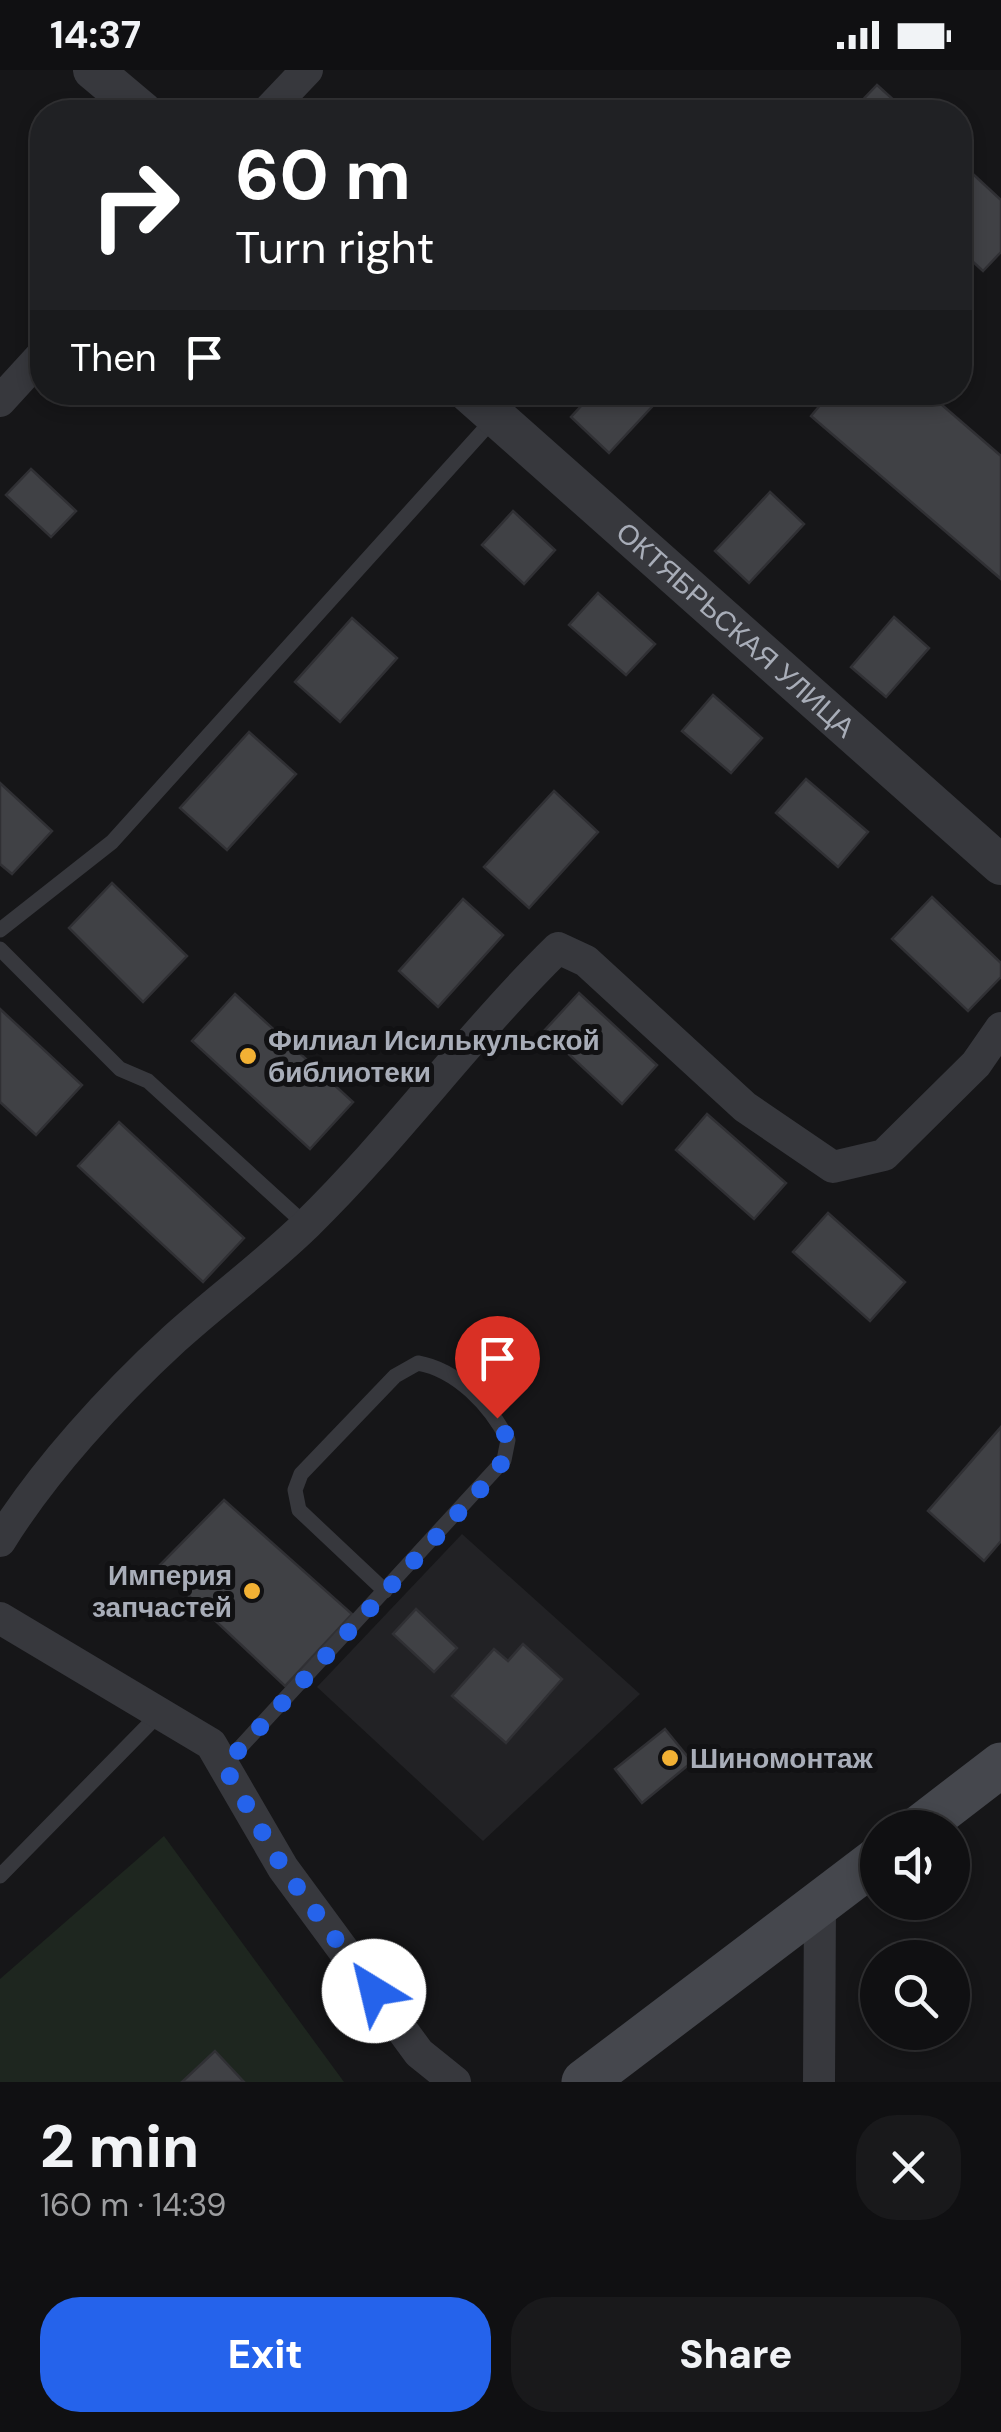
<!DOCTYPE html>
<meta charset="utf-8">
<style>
:root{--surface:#101012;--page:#19191b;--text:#f1f3f6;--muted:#9c9d9f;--line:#303032;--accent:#2563eb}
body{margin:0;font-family:"DM Sans",sans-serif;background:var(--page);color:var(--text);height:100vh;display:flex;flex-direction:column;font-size:38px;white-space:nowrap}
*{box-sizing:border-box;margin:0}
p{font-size:32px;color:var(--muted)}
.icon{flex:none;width:55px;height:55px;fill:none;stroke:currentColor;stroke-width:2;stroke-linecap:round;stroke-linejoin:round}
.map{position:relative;height:2012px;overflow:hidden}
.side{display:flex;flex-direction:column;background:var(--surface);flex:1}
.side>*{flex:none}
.guide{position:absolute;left:30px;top:30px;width:942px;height:305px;border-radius:40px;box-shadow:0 5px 15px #0003,0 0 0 2px var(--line);background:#202124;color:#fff;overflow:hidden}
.buttons{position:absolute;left:860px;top:1740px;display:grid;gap:20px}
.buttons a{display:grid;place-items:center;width:110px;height:110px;border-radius:50%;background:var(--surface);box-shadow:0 5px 15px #0003,0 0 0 2px var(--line);font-size:50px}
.pin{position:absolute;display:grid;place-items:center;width:85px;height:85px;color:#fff;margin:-102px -42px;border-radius:50% 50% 50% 0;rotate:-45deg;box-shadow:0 0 10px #0007}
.pin .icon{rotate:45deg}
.me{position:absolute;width:110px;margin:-55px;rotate:324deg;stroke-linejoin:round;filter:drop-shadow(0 0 8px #0008)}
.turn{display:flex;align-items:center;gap:35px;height:210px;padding:0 40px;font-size:45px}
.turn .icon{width:130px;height:130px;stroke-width:2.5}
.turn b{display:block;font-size:70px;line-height:85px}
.then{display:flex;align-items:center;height:95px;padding:0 40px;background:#0003;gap:20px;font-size:38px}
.round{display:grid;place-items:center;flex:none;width:105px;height:105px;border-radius:40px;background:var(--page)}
.summary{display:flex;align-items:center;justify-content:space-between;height:170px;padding:0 40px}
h1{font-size:60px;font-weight:800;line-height:75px}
.primary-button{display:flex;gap:20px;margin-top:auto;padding:20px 40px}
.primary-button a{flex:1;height:115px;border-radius:40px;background:var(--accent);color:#fff;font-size:40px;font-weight:800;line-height:115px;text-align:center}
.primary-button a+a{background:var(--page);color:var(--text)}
.status{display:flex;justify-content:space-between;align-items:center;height:70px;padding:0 50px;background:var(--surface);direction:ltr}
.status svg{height:28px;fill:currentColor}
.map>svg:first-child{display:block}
.built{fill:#222225}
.green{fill:#1e261f}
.building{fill:#404145;stroke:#303034;stroke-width:2.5}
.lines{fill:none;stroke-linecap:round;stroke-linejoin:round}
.service{stroke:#37383d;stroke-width:15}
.minor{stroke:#37383d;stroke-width:32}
.tertiary{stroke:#37383d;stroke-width:40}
.secondary{stroke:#45474d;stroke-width:45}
.route{stroke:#2563eb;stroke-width:18;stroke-dasharray:0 32.4}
.poi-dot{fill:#f2b134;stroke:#111113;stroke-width:4}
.labels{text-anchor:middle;stroke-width:10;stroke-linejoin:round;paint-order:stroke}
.street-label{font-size:28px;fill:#a8adb8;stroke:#111113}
.poi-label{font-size:28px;font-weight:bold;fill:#a8adb8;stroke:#111113;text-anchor:start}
</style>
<div class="status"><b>14:37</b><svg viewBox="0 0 49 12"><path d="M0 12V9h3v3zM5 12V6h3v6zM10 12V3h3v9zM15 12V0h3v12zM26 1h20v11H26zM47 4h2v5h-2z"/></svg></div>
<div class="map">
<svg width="1001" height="2012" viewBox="0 0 1001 2012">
<rect width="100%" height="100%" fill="#161618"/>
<path class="built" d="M462,1464L640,1624L483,1771L317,1617Z"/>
<path class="green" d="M164,1766L344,2012H0V1909Z"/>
<g class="building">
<path d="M877,15L907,42H851Z"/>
<path d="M960,92L1001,130V182L983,201L960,180Z"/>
<path d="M594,322H656L661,327L609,383L571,347Z"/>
<path d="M831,322H858L871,333L880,322H927L1001,386V509L811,346Z"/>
<path d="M31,399L76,441L51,467L6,425Z"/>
<path d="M770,422L804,454L749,513L715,481Z"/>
<path d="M513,441L555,480L524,514L482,475Z"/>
<path d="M598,523L655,574L626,605L569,555Z"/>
<path d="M894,547L929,578L886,627L851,597Z"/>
<path d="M352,548L397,588L340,652L295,612Z"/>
<path d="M713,625L762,668L731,703L682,661Z"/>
<path d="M249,662L296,704L227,780L180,738Z"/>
<path d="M806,709L868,762L838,797L776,743Z"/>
<path d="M0,713L52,761L12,804L0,794Z"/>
<path d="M554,721L598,762L529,838L484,797Z"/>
<path d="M112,813L187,886L143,932L69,858Z"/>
<path d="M932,827L1001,893V907L968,941L892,869Z"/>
<path d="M463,829L503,865L438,937L399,901Z"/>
<path d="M579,923L657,995L622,1034L544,961Z"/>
<path d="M235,924L353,1032L310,1079L192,971Z"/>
<path d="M0,939L82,1015L36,1065L0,1032Z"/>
<path d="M707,1044L786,1113L754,1149L676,1080Z"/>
<path d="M119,1052L244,1168L203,1212L78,1096Z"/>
<path d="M828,1143L905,1212L870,1251L793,1182Z"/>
<path d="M1001,1357V1471L984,1491L928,1441Z"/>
<path d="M224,1430L352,1544L285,1616L158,1497Z"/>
<path d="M416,1539L457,1578L434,1602L393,1564Z"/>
<path d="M523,1574L562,1609L506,1673L452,1626L494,1579L508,1591Z"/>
<path d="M665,1659L692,1692L642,1733L615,1699Z"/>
<path d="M215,1981L244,2012H182Z"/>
</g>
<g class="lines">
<g class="service">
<path d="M757,42L762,37"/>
<path d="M0,860L112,772L518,322"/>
<path d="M0,879L120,999L148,1011L306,1155"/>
<path d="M224,1695L504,1390L508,1370C490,1335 457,1300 418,1293L395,1306L301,1404L295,1420L299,1440L385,1521"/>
<path d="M0,1806L160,1643"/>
</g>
<g class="minor">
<path d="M267,42L307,0"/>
<path d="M0,331L42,285"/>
<path d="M0,1471C44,1400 112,1326 174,1269C217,1230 265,1195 307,1154C396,1067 469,965 558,878L586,891L745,1037L833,1097L884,1085L976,994L1001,958"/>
<path d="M0,1548L211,1674L283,1798L419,1983L455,2012"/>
<path d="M819,2012L820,1832"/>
</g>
<g class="tertiary">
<path d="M93,0L143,42"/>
<path id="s1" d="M468,322L1001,795"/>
</g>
<g class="secondary">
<path d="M919,1758L1001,1695"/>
<path d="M584,2012L878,1789"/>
</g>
</g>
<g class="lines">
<path class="route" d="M374,1921L283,1798L224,1696L487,1412L504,1390L508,1370L497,1348"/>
</g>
<g class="poi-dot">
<circle cx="248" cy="986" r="10"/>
<circle cx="252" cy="1521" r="10"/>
<circle cx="670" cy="1688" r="10"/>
</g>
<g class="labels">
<g class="street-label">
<text dy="10" stroke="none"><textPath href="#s1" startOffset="358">ОКТЯБРЬСКАЯ УЛИЦА</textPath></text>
</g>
<g class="poi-label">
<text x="268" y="980">Филиал Исилькульской<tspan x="268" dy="32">библиотеки</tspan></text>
<text x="232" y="1515" text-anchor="end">Империя<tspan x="232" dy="32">запчастей</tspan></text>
<text x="690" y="1698">Шиномонтаж</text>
</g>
</g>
</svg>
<div class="buttons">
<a><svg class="icon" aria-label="sound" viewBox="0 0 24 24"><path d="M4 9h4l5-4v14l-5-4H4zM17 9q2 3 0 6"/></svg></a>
<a><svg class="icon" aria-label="search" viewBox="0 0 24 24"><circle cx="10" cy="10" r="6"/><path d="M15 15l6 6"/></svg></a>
</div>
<div class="pin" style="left:497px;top:1348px;background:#d93025"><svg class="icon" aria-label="arrive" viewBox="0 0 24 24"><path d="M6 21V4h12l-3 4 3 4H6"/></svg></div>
<svg class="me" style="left:374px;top:1921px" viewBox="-20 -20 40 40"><circle r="19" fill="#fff"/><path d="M0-13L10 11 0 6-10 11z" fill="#2563eb"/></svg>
<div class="guide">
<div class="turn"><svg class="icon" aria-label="right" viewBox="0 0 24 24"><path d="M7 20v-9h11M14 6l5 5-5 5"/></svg><div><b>60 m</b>Turn right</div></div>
<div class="then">Then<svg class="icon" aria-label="arrive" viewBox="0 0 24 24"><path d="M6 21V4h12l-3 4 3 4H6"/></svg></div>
</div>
</div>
<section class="side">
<div class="summary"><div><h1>2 min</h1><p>160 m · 14:39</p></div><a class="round"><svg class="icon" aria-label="close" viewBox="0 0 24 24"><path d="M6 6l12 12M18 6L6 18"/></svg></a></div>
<div class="primary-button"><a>Exit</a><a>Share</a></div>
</section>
